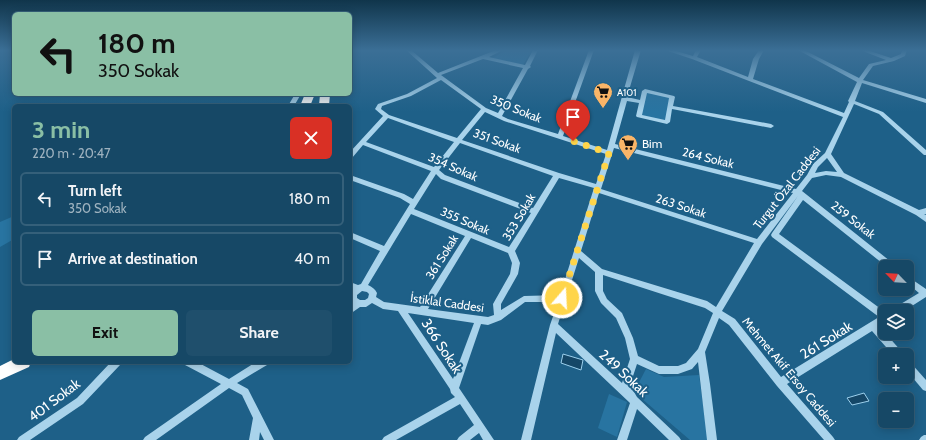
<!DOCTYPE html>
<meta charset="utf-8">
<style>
:root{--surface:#164866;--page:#1f4f6c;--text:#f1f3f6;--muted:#9eb2bf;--line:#35607a;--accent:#8abfa5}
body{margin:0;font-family:Cabin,sans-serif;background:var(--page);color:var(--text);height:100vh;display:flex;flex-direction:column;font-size:15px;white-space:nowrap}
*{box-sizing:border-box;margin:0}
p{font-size:13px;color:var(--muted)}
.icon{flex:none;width:22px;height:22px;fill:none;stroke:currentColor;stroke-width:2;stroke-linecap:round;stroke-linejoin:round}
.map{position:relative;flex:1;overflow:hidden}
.sheet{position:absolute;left:12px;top:104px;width:340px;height:260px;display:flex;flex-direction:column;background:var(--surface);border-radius:6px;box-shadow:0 2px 10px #0003,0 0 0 1px var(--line)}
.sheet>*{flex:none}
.banner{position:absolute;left:12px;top:12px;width:340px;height:84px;border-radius:6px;box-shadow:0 2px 10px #0003,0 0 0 1px var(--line);background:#8abfa5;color:#111;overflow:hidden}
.needle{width:26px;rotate:295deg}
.tools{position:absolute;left:878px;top:260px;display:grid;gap:8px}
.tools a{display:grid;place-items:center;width:36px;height:36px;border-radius:6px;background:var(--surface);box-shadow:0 2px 10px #0003,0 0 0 1px var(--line);font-size:20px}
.pin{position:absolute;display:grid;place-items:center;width:34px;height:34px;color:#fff;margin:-41px -17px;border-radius:50% 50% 50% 0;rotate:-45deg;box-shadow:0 0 4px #0007}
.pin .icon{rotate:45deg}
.me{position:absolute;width:44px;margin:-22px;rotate:19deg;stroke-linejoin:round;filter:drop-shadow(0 0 3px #0008)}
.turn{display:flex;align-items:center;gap:14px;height:84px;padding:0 20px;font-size:18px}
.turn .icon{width:52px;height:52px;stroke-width:2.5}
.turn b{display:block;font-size:28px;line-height:34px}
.round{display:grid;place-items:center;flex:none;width:42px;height:42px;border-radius:6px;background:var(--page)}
.head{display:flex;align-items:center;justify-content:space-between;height:68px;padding:0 20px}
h1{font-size:24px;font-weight:700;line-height:30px;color:var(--accent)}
.primary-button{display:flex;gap:8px;margin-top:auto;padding:8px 20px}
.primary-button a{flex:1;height:46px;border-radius:6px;background:var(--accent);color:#111;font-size:16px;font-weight:700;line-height:46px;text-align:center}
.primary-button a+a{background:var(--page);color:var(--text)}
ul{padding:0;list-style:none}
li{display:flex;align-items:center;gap:12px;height:54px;margin:0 8px 6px;padding:0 12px;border:2px solid var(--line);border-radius:6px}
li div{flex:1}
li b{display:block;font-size:15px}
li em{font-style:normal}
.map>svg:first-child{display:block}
.green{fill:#2874a1}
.water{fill:#154767;stroke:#9cd0ed}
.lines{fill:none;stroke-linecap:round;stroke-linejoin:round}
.minor{fill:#a9d3eb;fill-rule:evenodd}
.highway{fill:#fff;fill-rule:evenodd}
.route{stroke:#ffd54a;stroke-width:7;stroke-dasharray:0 12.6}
.labels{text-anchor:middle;stroke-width:4;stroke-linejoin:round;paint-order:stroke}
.far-poi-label{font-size:10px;fill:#fff;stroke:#1e6088;text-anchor:start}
.street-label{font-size:12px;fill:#fff;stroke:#1e6088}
.poi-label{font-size:12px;fill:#fff;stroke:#1e6088;text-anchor:start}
.near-street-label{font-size:14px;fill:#fff;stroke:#1e6088}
</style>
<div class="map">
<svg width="926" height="440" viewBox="0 0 926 440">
<rect width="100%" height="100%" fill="#1e6088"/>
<g class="green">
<path d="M507,50H532L523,65L492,58Z"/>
<path d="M646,92L671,97L667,121L640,116Z"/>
<path d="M14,216V239L0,247V222Z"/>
<path d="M646,369L664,377L699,375L708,440H690L634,392Z"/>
<path d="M609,394L627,402L617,437L598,428Z"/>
</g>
<g class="water">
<path d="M563,354L583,360L581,370L561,363Z"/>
<path d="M864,393L869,401L852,405L847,398Z"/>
</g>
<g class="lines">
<g class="minor">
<path d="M406,50H411L438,73L496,50H503L489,57L525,65L533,50H538L530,66L531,67L528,69L502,116L508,119L558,134L589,50H594L563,136L607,150L635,50H641L627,97L640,100L642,91L645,89L674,96L675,97L673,106L771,124L774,126L771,128L672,109L670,122L667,124L637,117L636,116L639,103L627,101L615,144L796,189L807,175L813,164L825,153L843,117L692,59L665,50H673L693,56L696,50H701L697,57L748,77L753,59L759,50H764L759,59L753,79L844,113L849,102L848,101L857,82L798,50H804L859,78L869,64L886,60L860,50H867L891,58L901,54L902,50H907L905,56L894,61L873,66L863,80L926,99V103L862,83L855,101L883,112L926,150V155H924L879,114L854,104L831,154L844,173L919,210L926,208V214H924L926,215V222L916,215L841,177L826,175L812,178L802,191L895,265L896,267H887L803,200L779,234L885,312V322L879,326L902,352L903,355H893L872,331L787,384L833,437L835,440H824L777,386L729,325L719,318L705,352L710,384L717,440H707L698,362L692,369L678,374H659L637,364L630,385L637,397L679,437L681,440H669L637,409L627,440H617L630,403L556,333L531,440H521L550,325L558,302H525L501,320L488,325L481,324L459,388L494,440H483L479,433L470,440H457L459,437L474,425L460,404L396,440H382L384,437L455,397L451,393L450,389L398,311L383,309L372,303L366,307H360L350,314V305L352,304L350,302V292L353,289L350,288V282L358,285L361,284L380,251L350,238V232L384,246L410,204L400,198L350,180V175L404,194L413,199L431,171L363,145L352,158H350V152L383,116L375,109L378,104L407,94L437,78ZM483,59L523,68L498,113L486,108L441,75ZM441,80L481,109L457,138L389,115L381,109L382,106L411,96ZM647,93L669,98L665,120L642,115ZM485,112L504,121L606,154L596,184L559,173L462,140ZM388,118L454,142L434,167L366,142ZM460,143L553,176L533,208L445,175L439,170ZM614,148L793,193L757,239L601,189ZM827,158L837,172L826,171L815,173L818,167ZM436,174L441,179L531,213L509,247L414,209ZM559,178L594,188L560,295L524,296L501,310V304L518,274L520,263L515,251ZM599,193L754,243L716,307L707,301L602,269L581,251ZM798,196L772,233L771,235L772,237L879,317L781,377L735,319L722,311L762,244ZM411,214L465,236L420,307L384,302L376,297L377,293C375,289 372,287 368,285ZM471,238L508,253L512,263L510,274L493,304L494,315L488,317L428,309ZM579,258L595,272V291L601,303L616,318L625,338L630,359L622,383L558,324ZM603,275L705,308L713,313L698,349L686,363L678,366H659L638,356L633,338L622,313L607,299L603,291ZM362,291L367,292L369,294L368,298L365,300H360L357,298V295ZM408,313L474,323L453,379Z"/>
<path d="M295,94H301L294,106H288Z"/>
<path d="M907,276L926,289V297L904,311H893L894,308L919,293L907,283Z"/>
<path d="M907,361L910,362L926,380V391L923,390L907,371Z"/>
<path d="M111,362H121L120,365L83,404L30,440H17L19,437L77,398Z"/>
<path d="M184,362H197L229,379L256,362H268L267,365L237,383L248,389L274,440H264L260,432L259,440H249L253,418L242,395L229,388L156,440H143L145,437L221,384L185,365Z"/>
<path d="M924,435H926V440H919L921,437Z"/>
</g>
<g class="highway">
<path d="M305,94H315L310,106H300Z"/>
<path d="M320,94H330L329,106H319Z"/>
<path d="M14,359V362H31L29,367L0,380V366Z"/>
</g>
</g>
<linearGradient id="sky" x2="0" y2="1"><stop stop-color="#10354b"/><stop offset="0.45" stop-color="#3b6f96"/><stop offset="1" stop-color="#3b6f96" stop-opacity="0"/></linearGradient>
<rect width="926" height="112" fill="url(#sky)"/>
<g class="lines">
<path class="route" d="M562,298L609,153L573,141"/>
</g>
<defs>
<g id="supermarket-pin" transform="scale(1)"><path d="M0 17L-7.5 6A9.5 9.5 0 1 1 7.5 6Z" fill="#fab568" stroke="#1e6088"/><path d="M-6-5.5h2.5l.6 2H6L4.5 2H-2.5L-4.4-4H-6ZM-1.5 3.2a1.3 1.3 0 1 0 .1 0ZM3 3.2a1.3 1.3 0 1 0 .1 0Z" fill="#111"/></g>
</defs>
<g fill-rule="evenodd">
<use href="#supermarket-pin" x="603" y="92"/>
<use href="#supermarket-pin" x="628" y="144"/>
</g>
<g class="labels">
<g class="far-poi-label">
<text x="617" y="96">A101</text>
</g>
<g class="street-label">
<text transform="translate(516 109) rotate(22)" y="4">350 Sokak</text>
<text transform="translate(497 141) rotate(20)" y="4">351 Sokak</text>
<text transform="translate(708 158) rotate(14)" y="4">264 Sokak</text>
<text transform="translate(453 167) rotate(24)" y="4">354 Sokak</text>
<text transform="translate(787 188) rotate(-52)" y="4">Turgut Özal Caddesi</text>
<text transform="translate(681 206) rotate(18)" y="4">263 Sokak</text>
<text transform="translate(519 217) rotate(-59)" y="4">353 Sokak</text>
<text transform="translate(853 220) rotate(38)" y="4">259 Sokak</text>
<text transform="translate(465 221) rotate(23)" y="4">355 Sokak</text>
<text transform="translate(442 257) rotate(-58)" y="4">361 Sokak</text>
<text transform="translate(447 303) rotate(8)" y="4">İstiklal Caddesi</text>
<text transform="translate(789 372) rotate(50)" y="4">Mehmet Akif Ersoy Caddesi</text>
</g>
<g class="poi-label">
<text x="642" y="148">Bim</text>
</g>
<g class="near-street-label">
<text transform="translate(826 340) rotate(-32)" y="5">261 Sokak</text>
<text transform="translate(442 346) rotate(57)" y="5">366 Sokak</text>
<text transform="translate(624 373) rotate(43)" y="5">249 Sokak</text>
<text transform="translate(54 400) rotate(-37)" y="5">401 Sokak</text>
</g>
</g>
</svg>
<div class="tools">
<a><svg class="needle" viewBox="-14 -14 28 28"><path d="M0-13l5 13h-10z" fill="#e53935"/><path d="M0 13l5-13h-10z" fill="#9eb2bf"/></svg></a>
<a><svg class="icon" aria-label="layers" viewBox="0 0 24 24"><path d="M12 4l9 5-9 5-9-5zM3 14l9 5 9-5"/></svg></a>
<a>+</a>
<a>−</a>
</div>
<div class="pin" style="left:573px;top:141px;background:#d93025"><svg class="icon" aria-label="arrive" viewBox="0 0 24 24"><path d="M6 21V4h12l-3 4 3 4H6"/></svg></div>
<svg class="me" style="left:562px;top:298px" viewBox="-20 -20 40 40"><circle r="17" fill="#ffd54a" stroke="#fff" stroke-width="3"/><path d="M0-11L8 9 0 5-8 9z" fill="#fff"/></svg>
<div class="banner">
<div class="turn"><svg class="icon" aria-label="left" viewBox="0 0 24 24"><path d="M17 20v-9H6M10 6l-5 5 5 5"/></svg><div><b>180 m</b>350 Sokak</div></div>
</div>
<section class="sheet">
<div class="head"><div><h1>3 min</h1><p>220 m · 20:47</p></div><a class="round" style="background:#d93025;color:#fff"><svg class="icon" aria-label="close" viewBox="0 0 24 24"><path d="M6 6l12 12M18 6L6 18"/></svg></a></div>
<ul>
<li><svg class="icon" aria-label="left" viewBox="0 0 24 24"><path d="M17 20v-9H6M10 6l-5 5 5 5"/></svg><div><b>Turn left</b><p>350 Sokak</p></div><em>180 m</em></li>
<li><svg class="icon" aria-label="arrive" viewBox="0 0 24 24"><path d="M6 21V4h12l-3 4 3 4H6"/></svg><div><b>Arrive at destination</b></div><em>40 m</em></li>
</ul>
<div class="primary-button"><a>Exit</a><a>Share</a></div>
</section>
</div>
